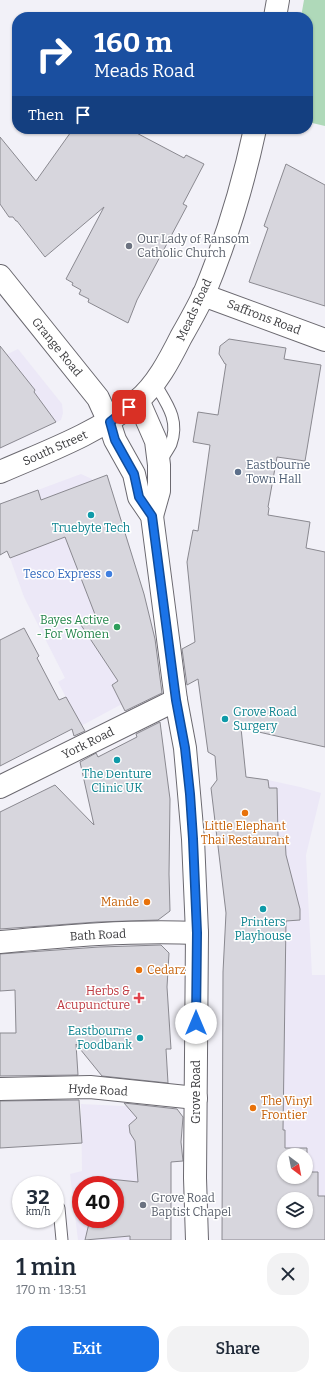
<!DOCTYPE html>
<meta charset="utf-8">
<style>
:root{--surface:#fff;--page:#f2f2f3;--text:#1f2937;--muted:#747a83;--accent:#1a73e8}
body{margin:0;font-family:Bitter,serif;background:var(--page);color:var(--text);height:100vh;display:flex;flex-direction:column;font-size:15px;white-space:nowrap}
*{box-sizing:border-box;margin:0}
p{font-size:13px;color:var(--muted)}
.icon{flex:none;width:22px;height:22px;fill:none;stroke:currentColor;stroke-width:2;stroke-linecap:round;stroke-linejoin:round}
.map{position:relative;height:1240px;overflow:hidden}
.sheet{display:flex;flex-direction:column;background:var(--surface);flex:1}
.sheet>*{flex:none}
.banner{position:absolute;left:12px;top:12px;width:301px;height:122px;border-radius:16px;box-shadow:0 1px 3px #0004;background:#1a4fa0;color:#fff;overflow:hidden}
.needle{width:26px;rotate:148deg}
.buttons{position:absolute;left:277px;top:1148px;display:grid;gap:8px}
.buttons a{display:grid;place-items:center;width:36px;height:36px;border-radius:50%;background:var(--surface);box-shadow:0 1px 3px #0004;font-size:20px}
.speed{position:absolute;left:12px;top:1176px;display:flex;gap:8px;font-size:20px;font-weight:700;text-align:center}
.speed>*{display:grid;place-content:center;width:52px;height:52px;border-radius:50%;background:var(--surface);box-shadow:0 1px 3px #0004;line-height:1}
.speed small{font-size:10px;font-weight:400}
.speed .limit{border:6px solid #d22;background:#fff;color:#111}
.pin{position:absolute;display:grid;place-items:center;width:34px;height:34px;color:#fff;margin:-17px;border-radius:8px;box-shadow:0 2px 6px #0006}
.me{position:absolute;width:44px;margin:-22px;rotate:0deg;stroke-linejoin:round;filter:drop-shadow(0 0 3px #0008)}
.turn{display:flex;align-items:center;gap:14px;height:84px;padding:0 16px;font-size:18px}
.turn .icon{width:52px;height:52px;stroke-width:2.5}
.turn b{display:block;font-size:28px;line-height:34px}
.then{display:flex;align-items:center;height:38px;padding:0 16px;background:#0003;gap:8px;font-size:15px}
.round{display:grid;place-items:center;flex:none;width:42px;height:42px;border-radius:16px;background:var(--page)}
.headline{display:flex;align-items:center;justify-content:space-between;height:68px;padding:0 16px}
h1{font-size:24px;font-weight:600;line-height:30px}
.cta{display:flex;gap:8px;margin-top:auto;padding:8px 16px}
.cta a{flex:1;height:46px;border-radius:16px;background:var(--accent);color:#fff;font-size:16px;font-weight:600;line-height:46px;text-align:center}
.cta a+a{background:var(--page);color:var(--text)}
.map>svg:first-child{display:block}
.built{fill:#ece8f7;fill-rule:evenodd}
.green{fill:#afd9b9}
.building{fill:#d7d6dd;stroke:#8a8990;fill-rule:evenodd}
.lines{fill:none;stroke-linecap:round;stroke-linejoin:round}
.lane-casing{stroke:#6b6970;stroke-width:13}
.street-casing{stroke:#6b6970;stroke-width:24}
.secondary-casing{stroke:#6b6970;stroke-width:24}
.lane{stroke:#fff;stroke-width:11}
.street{stroke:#fff;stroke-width:22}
.secondary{stroke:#fff;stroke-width:22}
.route-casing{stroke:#114b97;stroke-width:10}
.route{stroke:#1a73e8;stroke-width:7}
.worship-dot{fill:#6b7280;stroke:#fff;stroke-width:1.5}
.service-dot{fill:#5c6f8a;stroke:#fff;stroke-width:1.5}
.culture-dot{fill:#0f9aa8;stroke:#fff;stroke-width:1.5}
.shop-dot{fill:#3f7fe0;stroke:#fff;stroke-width:1.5}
.leisure-dot{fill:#2e9e5b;stroke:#fff;stroke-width:1.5}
.food-dot{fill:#e8710a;stroke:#fff;stroke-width:1.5}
.health-dot{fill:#e0444e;stroke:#fff;stroke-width:1.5}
.labels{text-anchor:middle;stroke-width:3;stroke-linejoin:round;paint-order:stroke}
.worship-label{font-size:12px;fill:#5b616d;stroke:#fff;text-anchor:start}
.street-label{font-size:12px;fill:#39393c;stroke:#fff}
.service-label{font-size:12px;fill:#4e5e75;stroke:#fff;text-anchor:start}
.culture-label{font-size:12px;fill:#0d838f;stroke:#fff}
.shop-label{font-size:12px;fill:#366cbe;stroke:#fff;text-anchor:end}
.leisure-label{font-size:12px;fill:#27864d;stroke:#fff;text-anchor:end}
.food-label{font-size:12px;fill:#c56008;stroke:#fff;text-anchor:start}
.health-label{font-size:12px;fill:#be3a42;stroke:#fff;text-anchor:end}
</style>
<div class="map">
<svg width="325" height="1240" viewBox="0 0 325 1240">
<rect width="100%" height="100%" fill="#f2f1f8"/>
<g class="built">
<path d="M18,349L62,404L63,413L61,420L0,449V358Z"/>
<path d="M81,474L92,479L126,575L148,690L81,726L58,682L65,678L24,597L10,558L0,504Z"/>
<path d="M247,777L268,780L300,787L321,793L306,855L312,975H325V1240H222L224,955L226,913L211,788ZM284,1155H306V1177H284ZM284,1199H306V1221H284Z"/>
<path d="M81,1104L164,1108L171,1119V1240H78L70,1174L82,1171ZM81,1185H115V1219H81Z"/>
</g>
<path class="green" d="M304,0H325V126L308,122V17H301Z"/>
<g class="building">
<path d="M73,129H129L184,158L186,155L204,164L183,204L187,206L137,300L128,323L88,302L89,299L79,294L81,290L72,285L73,283L66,279L104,207L45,257L17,221H16L13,217H9L0,204V137L36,181Z"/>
<path d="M286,164L325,185V306L249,282L268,228L264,226Z"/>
<path d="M229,339L286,348L284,359L321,365L305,461L277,457L268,507L269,508L268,515L310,522L306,548L325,552V747L241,728L246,777L268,780L269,788H277L278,837H285L286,855L300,909V920L286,921L283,1130H285V1148H307V1172H318V1196H325V1240H222L223,972L226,913L211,788L217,780L215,756L208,752L198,679L187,685L182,649L195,642L187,562L193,530L198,531L210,445L193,442L198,412L218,415L226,364H225L219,354L220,346ZM284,1155H306V1177H284ZM284,1199H306V1221H284Z"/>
<path d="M0,346L35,390L34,392L56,422L0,448Z"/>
<path d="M107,475L144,594L155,639L162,693L125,711L112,685L118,681L81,625L96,617L65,537L10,558L7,551L0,555V504L38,490L41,500Z"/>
<path d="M24,628L39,656L37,658L59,700L66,697L85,731L74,736L72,729L0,766V640Z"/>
<path d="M160,722L170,799L169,874L170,911L158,920L97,922L0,929V812L55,785L94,825L80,762L96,753L98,757L137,737L136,734Z"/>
<path d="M161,945L169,953L167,987L171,1049H166L168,1083L102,1076L76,1044L78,1075L0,1076V1033H16L15,990L0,991V954L99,947Z"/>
<path d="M79,1100L82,1143L0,1148V1101Z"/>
<path d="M124,1103L177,1109L183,1117L181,1142L183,1161L171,1162V1240H130V1236L85,1240L90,1219H115V1185H98L100,1178L138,1182L135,1141L130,1133L129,1125L137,1118Z"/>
</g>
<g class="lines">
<g class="lane-casing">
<g id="lane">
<path d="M154,382C166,403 180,419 171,444C168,450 164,455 161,461"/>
<path d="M59,1208L62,1240"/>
</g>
</g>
<g class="street-casing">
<g id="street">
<path d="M0,276L98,398L109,422"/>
<path d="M203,295L325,340"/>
<path d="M0,787L176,700"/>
<path d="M0,942C65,936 131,930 197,933"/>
<path d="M0,1089L90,1087L196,1098"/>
</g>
</g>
<g class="secondary-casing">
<g id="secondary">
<path d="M275,17L278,0"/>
<path d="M138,400L156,441L159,465V491L152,516"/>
<path d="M109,422L115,440L134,474L139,497L152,516L176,700L185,748L193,839L197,933L195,1178L197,1240"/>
<path d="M0,472C48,451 96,434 137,401C156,386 170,359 181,337C189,323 197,309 204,294C226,241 243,185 255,129"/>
</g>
</g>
<use href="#lane" class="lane"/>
<use href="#street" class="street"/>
<use href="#secondary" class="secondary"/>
</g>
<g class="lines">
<g class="route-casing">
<path id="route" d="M129,407L110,422L115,440L134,474L139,497L152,516L176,700L185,748L190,794L193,839L197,933L196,1023"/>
</g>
<use href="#route" class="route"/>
</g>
<g class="worship-dot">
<circle cx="129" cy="246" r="4"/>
<circle cx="143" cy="1205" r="4"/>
</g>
<circle class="service-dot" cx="238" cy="472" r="4"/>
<g class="culture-dot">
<circle cx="91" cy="515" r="4"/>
<circle cx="225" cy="719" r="4"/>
<circle cx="117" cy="760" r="4"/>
<circle cx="263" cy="909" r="4"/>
<circle cx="140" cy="1038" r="4"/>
</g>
<circle class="shop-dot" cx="109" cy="574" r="4"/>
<circle class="leisure-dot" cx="117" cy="627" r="4"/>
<g class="food-dot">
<circle cx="245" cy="813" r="4"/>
<circle cx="147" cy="902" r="4"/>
<circle cx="139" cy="970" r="4"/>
<circle cx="253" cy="1108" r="4"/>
</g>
<path class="health-dot" d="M137 992h4v4h4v4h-4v4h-4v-4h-4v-4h4z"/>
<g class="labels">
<g class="worship-label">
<text x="137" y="243">Our Lady of Ransom<tspan x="137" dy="14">Catholic Church</tspan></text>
<text x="151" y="1202">Grove Road<tspan x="151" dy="14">Baptist Chapel</tspan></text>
</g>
<g class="street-label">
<text transform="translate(194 310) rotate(-65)" y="4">Meads Road</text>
<text transform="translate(264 317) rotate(21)" y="4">Saffrons Road</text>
<text transform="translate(57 347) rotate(51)" y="4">Grange Road</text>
<text transform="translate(55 448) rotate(-24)" y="4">South Street</text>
<text transform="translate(88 743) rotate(-26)" y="4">York Road</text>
<text transform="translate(98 935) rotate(-3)" y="4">Bath Road</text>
<text transform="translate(98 1090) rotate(3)" y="4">Hyde Road</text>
<text transform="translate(196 1092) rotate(-90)" y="4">Grove Road</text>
</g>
<g class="service-label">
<text x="246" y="469">Eastbourne<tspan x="246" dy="14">Town Hall</tspan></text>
</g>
<g class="culture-label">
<text x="91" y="532">Truebyte Tech</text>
<text x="233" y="716" text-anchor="start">Grove Road<tspan x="233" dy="14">Surgery</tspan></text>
<text x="117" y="778">The Denture<tspan x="117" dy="14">Clinic UK</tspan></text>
<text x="263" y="926">Printers<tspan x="263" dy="14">Playhouse</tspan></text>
<text x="132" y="1035" text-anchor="end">Eastbourne<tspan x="132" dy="14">Foodbank</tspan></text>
</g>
<g class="shop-label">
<text x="101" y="578">Tesco Express</text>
</g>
<g class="leisure-label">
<text x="109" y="624">Bayes Active<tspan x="109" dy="14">- For Women</tspan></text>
</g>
<g class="food-label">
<text x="245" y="830" text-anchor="middle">Little Elephant<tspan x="245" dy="14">Thai Restaurant</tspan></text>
<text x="139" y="906" text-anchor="end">Mande</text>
<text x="147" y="974">Cedarz</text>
<text x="261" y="1105">The Vinyl<tspan x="261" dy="14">Frontier</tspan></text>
</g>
<g class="health-label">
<text x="130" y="995">Herbs &amp;<tspan x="130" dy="14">Acupuncture</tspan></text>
</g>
</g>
</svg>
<div class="buttons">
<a><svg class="needle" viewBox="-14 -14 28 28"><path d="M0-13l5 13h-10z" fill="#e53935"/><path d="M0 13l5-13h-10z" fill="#747a83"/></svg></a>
<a><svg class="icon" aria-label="layers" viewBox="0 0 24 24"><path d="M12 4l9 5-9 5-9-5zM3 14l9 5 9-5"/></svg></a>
</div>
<div class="speed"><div>32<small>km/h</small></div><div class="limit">40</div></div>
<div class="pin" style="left:129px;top:407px;background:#d93025"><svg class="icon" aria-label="arrive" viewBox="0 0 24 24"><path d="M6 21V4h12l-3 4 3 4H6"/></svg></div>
<svg class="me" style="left:196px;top:1023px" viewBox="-20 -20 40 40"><circle r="19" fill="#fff"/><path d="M0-13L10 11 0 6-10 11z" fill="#1a73e8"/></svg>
<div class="banner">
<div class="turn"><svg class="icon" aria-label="right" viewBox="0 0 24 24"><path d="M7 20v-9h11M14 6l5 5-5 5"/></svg><div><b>160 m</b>Meads Road</div></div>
<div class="then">Then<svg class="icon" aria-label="arrive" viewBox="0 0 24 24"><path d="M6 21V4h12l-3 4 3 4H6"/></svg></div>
</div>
</div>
<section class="sheet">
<div class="headline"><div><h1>1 min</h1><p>170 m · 13:51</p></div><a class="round"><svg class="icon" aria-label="close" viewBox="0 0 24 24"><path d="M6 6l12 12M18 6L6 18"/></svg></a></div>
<div class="cta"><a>Exit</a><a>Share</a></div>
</section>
